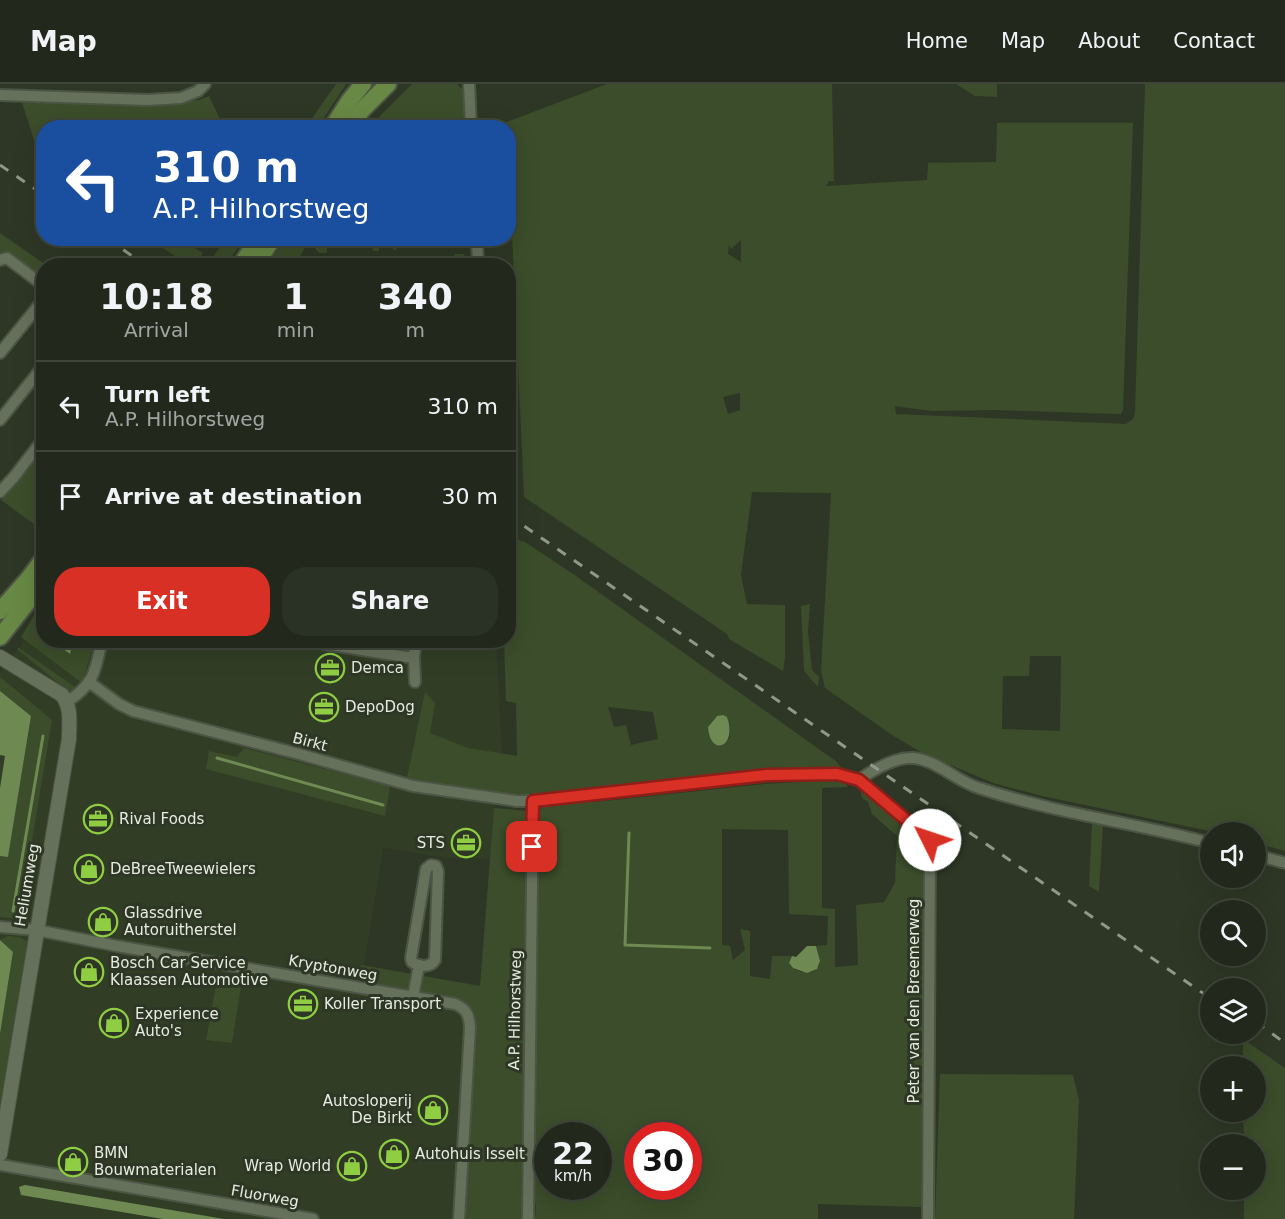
<!DOCTYPE html>
<meta charset="utf-8">
<style>
:root{--surface:#22291c;--page:#2a3125;--text:#f1f3f6;--muted:#a2a6a3;--line:#3f453b;--accent:#d93025}
body{margin:0;font-family:"DejaVu Sans",sans-serif;background:var(--page);color:var(--text);height:100vh;display:flex;flex-direction:column;font-size:22px;white-space:nowrap}
*{box-sizing:border-box;margin:0}
p{font-size:20px;color:var(--muted)}
.icon{flex:none;width:33px;height:33px;fill:none;stroke:currentColor;stroke-width:2;stroke-linecap:round;stroke-linejoin:round}
.map{position:relative;flex:1;overflow:hidden}
.details{position:absolute;left:36px;top:174px;width:480px;height:390px;display:flex;flex-direction:column;background:var(--surface);border-radius:24px;box-shadow:0 6px 24px #0002,0 0 0 2px var(--line)}
.details>*{flex:none}
.banner{position:absolute;left:36px;top:36px;width:480px;height:126px;border-radius:24px;box-shadow:0 6px 24px #0002,0 0 0 2px var(--line);background:#1a4fa0;color:#fff;overflow:hidden}
.tools{position:absolute;left:1200px;top:738px;display:grid;gap:12px}
.tools a{display:grid;place-items:center;width:66px;height:66px;border-radius:50%;background:var(--surface);box-shadow:0 6px 24px #0002,0 0 0 2px var(--line);font-size:30px}
.speed{position:absolute;left:534px;top:1038px;display:flex;gap:12px;font-size:30px;font-weight:700;text-align:center}
.speed>*{display:grid;place-content:center;width:78px;height:78px;border-radius:50%;background:var(--surface);box-shadow:0 6px 24px #0002,0 0 0 2px var(--line);line-height:1}
.speed small{font-size:15px;font-weight:400}
.speed .limit{border:9px solid #d22;background:#fff;color:#111}
.pin{position:absolute;display:grid;place-items:center;width:51px;height:51px;color:#fff;margin:-26px;border-radius:12px;box-shadow:0 3px 9px #0006}
.me{position:absolute;width:66px;margin:-33px;rotate:311deg;stroke-linejoin:round;filter:drop-shadow(0 0 4px #0008)}
.turn{display:flex;align-items:center;gap:21px;height:126px;padding:0 18px;font-size:27px}
.turn .icon{width:78px;height:78px;stroke-width:2.5}
.turn b{display:block;font-size:42px;line-height:51px}
.eta{display:flex;justify-content:space-evenly;align-items:center;height:102px;text-align:center}
.eta b{font-size:36px;font-weight:800;line-height:42px}
.cta{display:flex;gap:12px;margin-top:auto;padding:12px 18px}
.cta a{flex:1;height:69px;border-radius:24px;background:var(--accent);color:#fff;font-size:24px;font-weight:800;line-height:69px;text-align:center}
.cta a+a{background:var(--page);color:var(--text)}
ul{padding:0;list-style:none}
li{display:flex;align-items:center;gap:18px;height:90px;padding:0 18px;border-top:2px solid var(--line)}
li div{flex:1}
li b{display:block;font-size:22px}
li em{font-style:normal}
header{display:flex;align-items:center;gap:36px;box-sizing:border-box;height:84px;padding:0 30px;background:var(--surface);border-bottom:2px solid var(--line)}
header strong{font-size:28px}
nav{display:flex;gap:33px;margin-inline-start:auto;font-size:21px}
.map>svg:first-child{display:block}
.built{fill:#313e25}
.green{fill:#3b4d2a;fill-rule:evenodd}
.water{fill:#6e8a52}
.lines{fill:none;stroke-linecap:round;stroke-linejoin:round}
.stream{stroke:#6e8a52;stroke-width:3}
.minor-casing{stroke:#4c5444;stroke-width:14}
.tertiary-casing{stroke:#4c5444;stroke-width:16}
.primary-casing{stroke:#4c5444;stroke-width:20}
.minor{stroke:#66715c;stroke-width:10}
.tertiary{stroke:#66715c;stroke-width:14}
.primary{stroke:#688845;stroke-width:16}
.rail{stroke:#909889;stroke-width:3;stroke-dasharray:10 10;stroke-linecap:butt}
.route-casing{stroke:#8d1f18;stroke-width:15}
.route{stroke:#d93025;stroke-width:10}
.labels{text-anchor:middle;stroke-width:6;stroke-linejoin:round;paint-order:stroke}
.poi-label{font-size:15px;fill:#e6ece0;stroke:#2e3725;text-anchor:start}
.street-label{font-size:15px;fill:#e6ece0;stroke:#2e3725}
</style>
<header>
<strong>Map</strong>
<nav><a>Home</a><a>Map</a><a>About</a><a>Contact</a></nav>
</header>
<div class="map">
<svg width="1285" height="1135" viewBox="0 0 1285 1135">
<rect width="100%" height="100%" fill="#2e3725"/>
<path class="built" d="M26,554L85,590L90,557H496L502,671L490,775L449,774L383,764L364,881L480,902L459,1135H0V590Z"/>
<g class="green">
<path d="M336,0H346L318,43H306Z"/>
<path d="M412,0H457L463,6L465,10L467,43L368,44Z"/>
<path d="M607,0H832L834,97H829L826,102L927,96L928,79L996,78L997,39H1133L1123,326L1121,330L995,326L931,327L895,322L896,330L1126,340L1133,335L1135,329L1145,0H1285V767L1256,759V748H1214L1042,712L993,699L924,670L892,651L825,604L821,587L831,409L752,408L741,491L747,520L785,521V574L783,587L729,555L727,550L524,413L507,38ZM741,156V178L728,170L729,161L731,165ZM740,309V326L728,330L723,313ZM1030,572H1061L1060,647L1002,645L1003,592H1029Z"/>
<path d="M956,0H997V13L975,12Z"/>
<path d="M209,12L219,33V44H44L43,83L22,19H160L199,16Z"/>
<path d="M0,149L46,181L44,182L43,196L7,168H0Z"/>
<path d="M286,154L310,155L295,181H267Z"/>
<path d="M351,154H471L472,159L465,160V155L433,157V164H427L426,157L397,159L396,166H393L392,159H379V167H373L372,160L327,163V169H319L314,163L318,157Z"/>
<path d="M149,155H179L203,169L196,181H189Z"/>
<path d="M226,155H244L226,181H207Z"/>
<path d="M454,170H464L465,177H472V181H419V180L455,178Z"/>
<path d="M43,364V434L38,443L1,416Z"/>
<path d="M509,453L525,458L576,492L837,678L841,684H799L533,711L488,709L428,700L407,694L425,608L435,619L430,649L468,664L517,672L516,619L506,617L504,557L508,556ZM608,623L653,628L658,655L631,661L626,641L614,643ZM717,632L727,633L730,642V653L722,662L715,660L709,647V641Z"/>
<path d="M43,517L44,556L51,557L69,570L73,557H95L82,599L21,553Z"/>
<path d="M810,520L808,547L812,586L819,593L818,603L804,587L801,522Z"/>
<path d="M19,564L75,603L69,608L17,565Z"/>
<path d="M0,593L52,636L19,835L0,833V772L8,773L31,632L0,607Z"/>
<path d="M244,664L390,702L385,732L206,685L209,667L237,673Z"/>
<path d="M834,696L845,698L848,703L822,704V824L835,825V883L858,881L856,821L884,818L895,799L897,752L872,730L868,718L862,714L860,705L924,758V908L921,1123L818,1120V1135H535L536,1120L531,1114L538,728L545,720H550L587,716L595,718L764,700ZM722,745L788,746L789,830L828,832L827,861L816,862L818,868L819,882L814,887C805,889 794,888 789,879L792,872H772L770,895L750,892V847L740,845L745,866L733,876L730,862L722,861ZM548,1052H598V1102H548ZM638,1052H688V1102H638Z"/>
<path d="M494,724L528,727L526,1135H463L474,935L469,921L461,917L360,899L358,893L361,881L480,902Z"/>
<path d="M1092,739L1103,741L1099,808L1089,802Z"/>
<path d="M8,852L19,853L27,857L0,1034V950L13,868L0,856Z"/>
<path d="M218,891L242,895L232,959L206,956Z"/>
<path d="M1243,955L1285,984V1135H1244V1106H1256V1060H1244L1243,1028H1256V982H1243Z"/>
<path d="M940,990L1073,991L1079,1016L1074,1135H935Z"/>
</g>
<g class="water">
<path d="M51,557H73L70,570Z"/>
<path d="M0,607L31,632L8,773L0,772V704L5,672L0,671Z"/>
<path d="M723,631L727,633C738,663 710,674 708,643L717,632Z"/>
<path d="M0,856L13,868L0,950Z"/>
<path d="M807,862H816L820,877L817,885L807,889L793,884L789,879L792,872L796,873Z"/>
<path d="M25,1101L224,1135H163L21,1111L19,1103Z"/>
</g>
<g class="lines">
<g class="stream">
<path d="M217,674L383,721"/>
<path d="M629,749L625,861L710,864"/>
<path d="M13,827L43,652"/>
</g>
<g class="minor-casing">
<g id="minor">
<path d="M469,0L471,44"/>
<path d="M0,11L148,16L181,14L198,7L205,0"/>
<path d="M477,154L478,182"/>
<path d="M0,176L7,174L44,202"/>
<path d="M0,269L44,215"/>
<path d="M0,336L44,281"/>
<path d="M0,408L14,393L44,354"/>
<path d="M301,556L406,573H414L416,556"/>
<path d="M414,573L415,598"/>
<path d="M89,598L119,620L133,627L299,670L413,702L517,717H533L767,691L837,690L859,696C873,686 894,673 913,674C937,676 956,697 979,704C1055,729 1134,739 1210,759"/>
<path d="M67,618C95,599 95,588 102,556"/>
<path d="M859,696L930,756L928,1135"/>
<path d="M1256,771L1285,779"/>
<path d="M431,781L436,782L438,787L435,876C430,884 419,883 412,878L411,874L426,785Z"/>
<path d="M0,843L36,846L117,862L455,920C467,925 469,931 470,944L459,1135"/>
<path d="M413,913L419,881"/>
<path d="M0,1081L313,1135"/>
<path d="M528,1135L533,717"/>
</g>
</g>
<g class="tertiary-casing">
<path id="tertiary" d="M0,573L62,611C72,624 69,639 69,655L0,1070"/>
</g>
<g class="primary-casing">
<g id="primary">
<path d="M332,44L349,17L363,0"/>
<path d="M350,44L362,26L388,0"/>
<path d="M240,182L259,154"/>
<path d="M255,182L273,154"/>
<path d="M0,527L29,494L44,474"/>
<path d="M0,553L44,497"/>
</g>
</g>
<use href="#minor" class="minor"/>
<use href="#tertiary" class="tertiary"/>
<use href="#primary" class="primary"/>
<g class="rail">
<path d="M0,81L44,111"/>
<path d="M107,154L146,182"/>
<path d="M508,431L1210,914"/>
<path d="M1256,938L1285,959"/>
</g>
</g>
<g class="lines">
<g class="route-casing">
<path id="route" d="M532,763L533,717L767,691L837,690L859,696L930,756"/>
</g>
<use href="#route" class="route"/>
</g>
<defs>
<g id="office-ring" transform="scale(1.5)"><circle r="9.5" fill="#2e3725" stroke="#8fcd42" stroke-width="1.5"/><path d="M-6-3h4V-5.5h4V-3h4V5H-6ZM-1-4.5V-3h2v-1.5ZM-6 0V1H6V0Z" fill="#8fcd42"/></g>
<g id="shop-ring" transform="scale(1.5)"><circle r="9.5" fill="#2e3725" stroke="#8fcd42" stroke-width="1.5"/><path d="M-5-2.5h2.3a2.7 3.5 0 0 1 5.4 0H5L5.5 6h-11ZM-1.5-2.5h3a1.5 2.3 0 0 0-3 0Z" fill="#8fcd42"/></g>
</defs>
<g fill-rule="evenodd">
<use href="#office-ring" x="330" y="584"/>
<use href="#office-ring" x="324" y="623"/>
<use href="#office-ring" x="98" y="735"/>
<use href="#office-ring" x="466" y="759"/>
<use href="#shop-ring" x="89" y="785"/>
<use href="#shop-ring" x="103" y="838"/>
<use href="#shop-ring" x="89" y="888"/>
<use href="#office-ring" x="303" y="920"/>
<use href="#shop-ring" x="114" y="939"/>
<use href="#shop-ring" x="433" y="1026"/>
<use href="#shop-ring" x="394" y="1070"/>
<use href="#shop-ring" x="73" y="1078"/>
<use href="#shop-ring" x="352" y="1082"/>
</g>
<g class="labels">
<g class="poi-label">
<text x="351" y="589">Demca</text>
<text x="345" y="628">DepoDog</text>
<text x="119" y="740">Rival Foods</text>
<text x="445" y="764" text-anchor="end">STS</text>
<text x="110" y="790">DeBreeTweewielers</text>
<text x="124" y="834">Glassdrive<tspan x="124" dy="17">Autoruitherstel</tspan></text>
<text x="110" y="884">Bosch Car Service<tspan x="110" dy="17">Klaassen Automotive</tspan></text>
<text x="324" y="925">Koller Transport</text>
<text x="135" y="935">Experience<tspan x="135" dy="17">Auto's</tspan></text>
<text x="412" y="1022" text-anchor="end">Autosloperij<tspan x="412" dy="17">De Birkt</tspan></text>
<text x="94" y="1074">BMN<tspan x="94" dy="17">Bouwmaterialen</tspan></text>
<text x="415" y="1075">Autohuis Isselt</text>
<text x="331" y="1087" text-anchor="end">Wrap World</text>
</g>
<g class="street-label">
<text transform="translate(310 658) rotate(15)" y="5">Birkt</text>
<text transform="translate(27 801) rotate(-80)" y="5">Heliumweg</text>
<text transform="translate(333 884) rotate(10)" y="5">Kryptonweg</text>
<text transform="translate(914 917) rotate(-90)" y="5">Peter van den Breemerweg</text>
<text transform="translate(515 926) rotate(-89)" y="5">A.P. Hilhorstweg</text>
<text transform="translate(265 1112) rotate(10)" y="5">Fluorweg</text>
</g>
</g>
</svg>
<div class="tools">
<a><svg class="icon" aria-label="sound" viewBox="0 0 24 24"><path d="M4 9h4l5-4v14l-5-4H4zM17 9q2 3 0 6"/></svg></a>
<a><svg class="icon" aria-label="search" viewBox="0 0 24 24"><circle cx="10" cy="10" r="6"/><path d="M15 15l6 6"/></svg></a>
<a><svg class="icon" aria-label="layers" viewBox="0 0 24 24"><path d="M12 4l9 5-9 5-9-5zM3 14l9 5 9-5"/></svg></a>
<a>+</a>
<a>−</a>
</div>
<div class="speed"><div>22<small>km/h</small></div><div class="limit">30</div></div>
<div class="pin" style="left:532px;top:763px;background:#d93025"><svg class="icon" aria-label="arrive" viewBox="0 0 24 24"><path d="M6 21V4h12l-3 4 3 4H6"/></svg></div>
<svg class="me" style="left:930px;top:756px" viewBox="-20 -20 40 40"><circle r="19" fill="#fff"/><path d="M0-13L10 11 0 6-10 11z" fill="#d93025"/></svg>
<div class="banner">
<div class="turn"><svg class="icon" aria-label="left" viewBox="0 0 24 24"><path d="M17 20v-9H6M10 6l-5 5 5 5"/></svg><div><b>310 m</b>A.P. Hilhorstweg</div></div>
</div>
<section class="details">
<div class="eta">
<div><b>10:18</b><p>Arrival</p></div>
<div><b>1</b><p>min</p></div>
<div><b>340</b><p>m</p></div>
</div>
<ul>
<li><svg class="icon" aria-label="left" viewBox="0 0 24 24"><path d="M17 20v-9H6M10 6l-5 5 5 5"/></svg><div><b>Turn left</b><p>A.P. Hilhorstweg</p></div><em>310 m</em></li>
<li><svg class="icon" aria-label="arrive" viewBox="0 0 24 24"><path d="M6 21V4h12l-3 4 3 4H6"/></svg><div><b>Arrive at destination</b></div><em>30 m</em></li>
</ul>
<div class="cta"><a>Exit</a><a>Share</a></div>
</section>
</div>
